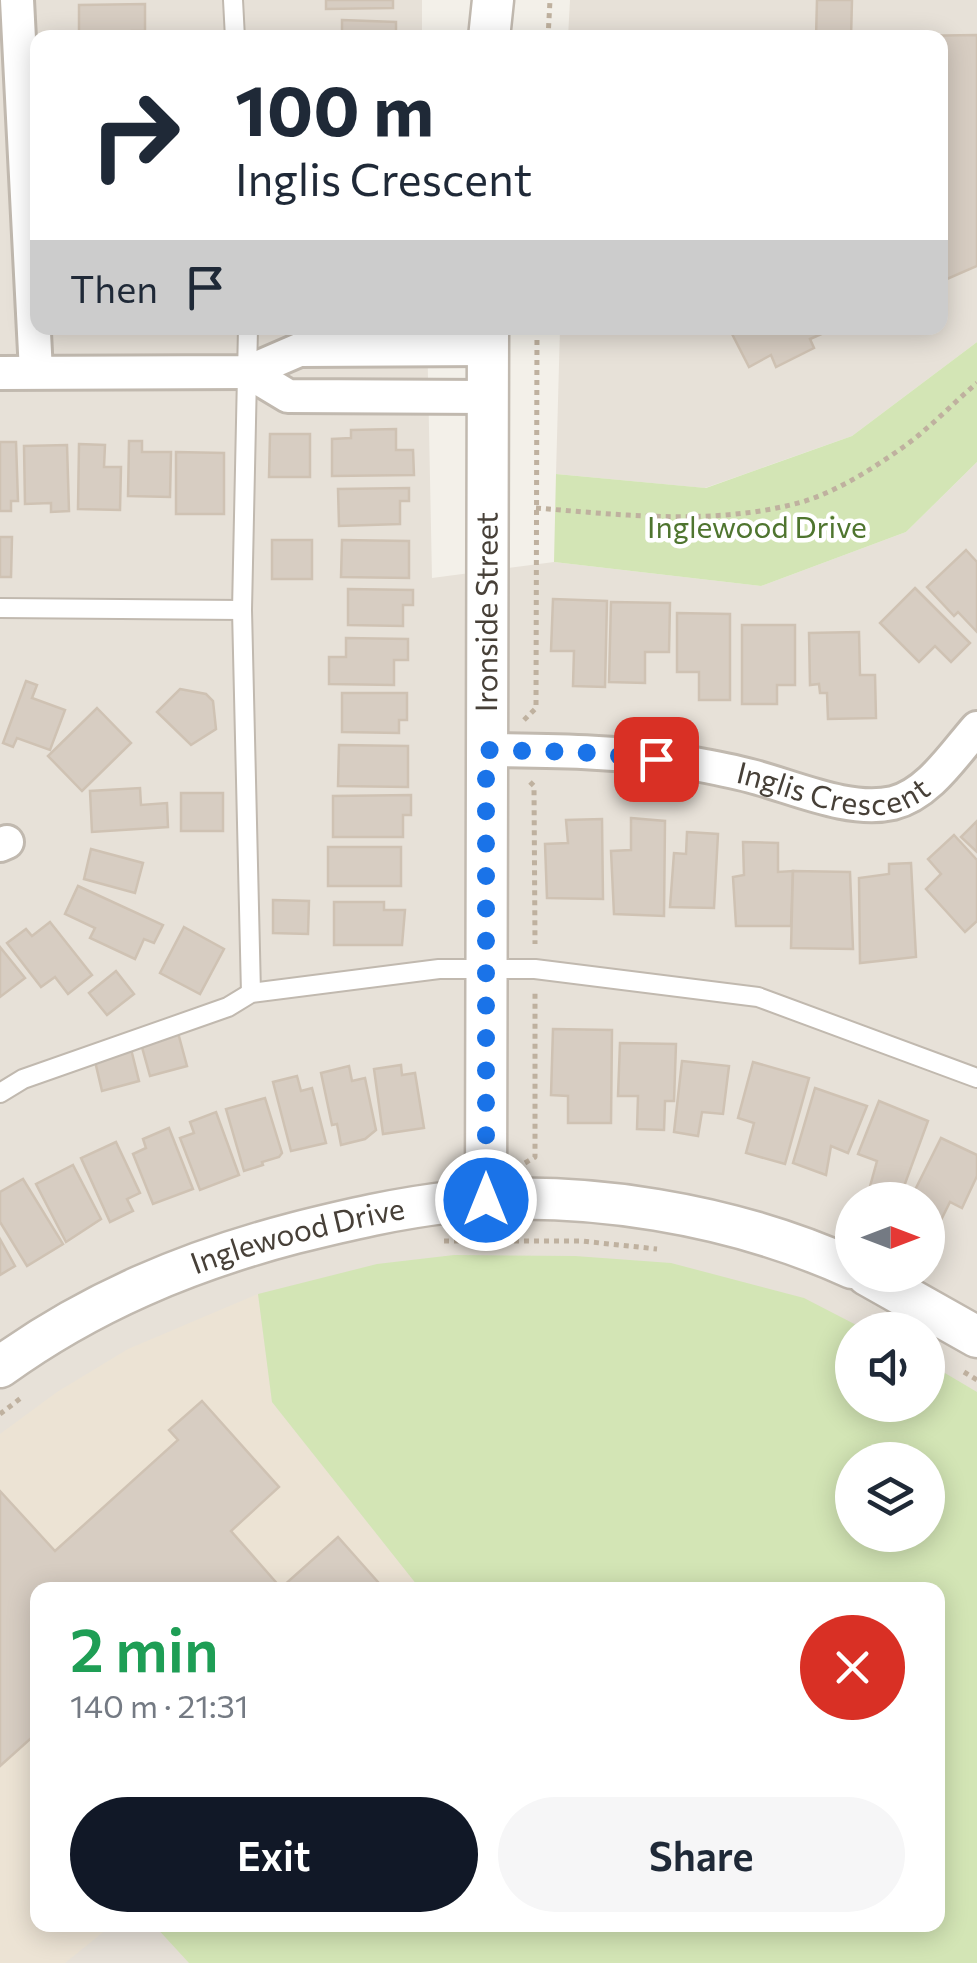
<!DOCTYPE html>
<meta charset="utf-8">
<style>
:root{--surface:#fff;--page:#f6f6f7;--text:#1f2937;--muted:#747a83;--accent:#111827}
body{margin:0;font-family:Commissioner,sans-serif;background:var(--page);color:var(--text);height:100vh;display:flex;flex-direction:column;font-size:38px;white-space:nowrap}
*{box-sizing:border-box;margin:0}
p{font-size:32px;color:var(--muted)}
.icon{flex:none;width:55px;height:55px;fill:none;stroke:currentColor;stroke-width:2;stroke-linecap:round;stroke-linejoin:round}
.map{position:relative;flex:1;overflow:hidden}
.sheet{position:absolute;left:30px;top:1582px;width:915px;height:350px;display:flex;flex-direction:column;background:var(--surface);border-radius:20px;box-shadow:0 5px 25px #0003}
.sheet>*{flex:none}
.guide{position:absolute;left:30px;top:30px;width:918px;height:305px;border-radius:20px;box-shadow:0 5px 25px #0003;background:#fff;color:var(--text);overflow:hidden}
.needle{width:65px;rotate:90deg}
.fabs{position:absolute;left:835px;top:1182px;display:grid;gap:20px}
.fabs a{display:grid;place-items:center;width:110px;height:110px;border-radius:50%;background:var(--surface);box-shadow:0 5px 25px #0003;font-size:50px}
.pin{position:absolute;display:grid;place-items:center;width:85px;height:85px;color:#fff;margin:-42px;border-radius:20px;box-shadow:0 5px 15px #0006}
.me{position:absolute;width:110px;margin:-55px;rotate:0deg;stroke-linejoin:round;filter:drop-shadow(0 0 8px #0008)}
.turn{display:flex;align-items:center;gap:35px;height:210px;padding:0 40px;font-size:45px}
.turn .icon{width:130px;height:130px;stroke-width:2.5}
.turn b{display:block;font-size:70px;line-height:85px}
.then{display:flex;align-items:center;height:95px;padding:0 40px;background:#0003;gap:20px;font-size:38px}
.round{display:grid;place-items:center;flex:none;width:105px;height:105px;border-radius:52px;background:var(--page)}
.summary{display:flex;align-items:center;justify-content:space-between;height:170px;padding:0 40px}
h1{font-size:60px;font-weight:600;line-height:75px;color:#1e9e55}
.button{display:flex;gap:20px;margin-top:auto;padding:20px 40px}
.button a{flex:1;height:115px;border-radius:60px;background:var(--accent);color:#fff;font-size:40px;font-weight:600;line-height:115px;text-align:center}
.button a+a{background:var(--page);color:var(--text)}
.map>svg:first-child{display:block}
.residential{fill:#e7e1d8;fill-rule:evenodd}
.education{fill:#ece3d4}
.green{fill:#d3e5b5;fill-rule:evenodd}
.building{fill:#d7cdc2;stroke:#cfc2b3;stroke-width:2.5}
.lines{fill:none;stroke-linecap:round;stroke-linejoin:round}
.service-casing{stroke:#c1b9af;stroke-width:22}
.minor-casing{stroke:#c1b9af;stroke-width:38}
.tertiary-casing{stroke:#c1b9af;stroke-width:45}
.path{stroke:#bfb19f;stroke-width:5;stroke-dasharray:5 5;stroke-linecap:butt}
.service{stroke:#fff;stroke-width:18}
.minor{stroke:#fff;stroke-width:32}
.tertiary{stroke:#fff;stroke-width:40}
.route{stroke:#1a73e8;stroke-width:18;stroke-dasharray:0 32.4}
.labels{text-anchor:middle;stroke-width:9;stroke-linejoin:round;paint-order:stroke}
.park-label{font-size:30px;fill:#4f752f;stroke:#fff}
.street-label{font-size:30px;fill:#474038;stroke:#fff}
</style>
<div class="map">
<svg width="977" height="1963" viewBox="0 0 977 1963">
<rect width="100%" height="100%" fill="#f3f0e9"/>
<g class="residential">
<path d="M0,0H422V37L38,38V328H427L432,578L554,562L761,586L906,532L977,462V1963H0ZM852,1200H928V1275H852ZM852,1330H928V1405H852ZM852,1460H928V1535H852ZM38,1590H938V1925H38Z"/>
<path d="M570,0H977V342L852,436L705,488L556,474L560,328H940V38L568,37Z"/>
</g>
<path class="education" d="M258,1294L272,1402L421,1590H38V1925H112L65,1963H0V1434L57,1392L128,1349Z"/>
<g class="green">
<path d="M977,342V462L906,532L761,586L554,562L556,474L706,488L852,436Z"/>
<path d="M454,1255L575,1256L671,1263L804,1298L866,1330H852V1405H928V1363L977,1392V1963H189L154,1925H938V1590H421L272,1402L258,1294L377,1264ZM928,1460V1535H852V1460Z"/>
</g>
<g class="building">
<path d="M326,0H393V8L326,9Z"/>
<path d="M817,0H852L851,38H816Z"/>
<path d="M145,4V31H132V38H79V5Z"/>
<path d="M342,20L396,22V38H329V34H342Z"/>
<path d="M977,35V266L940,282V38L910,36Z"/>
<path d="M729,328H835L810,339L814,348L776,367L771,355L749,367Z"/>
<path d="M396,429V450H413L414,475L332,476V439L351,438V430Z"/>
<path d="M270,434H310V477H269Z"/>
<path d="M129,441H142V452H171L170,497L128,496Z"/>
<path d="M0,442H16L18,501H11V511H0Z"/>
<path d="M79,444L105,445L104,467H121L120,510L78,509Z"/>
<path d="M67,445L69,511L51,512V503L25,504L24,446Z"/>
<path d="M176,452L224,453V514H176Z"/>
<path d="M409,488V501H400V524L339,526L338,489Z"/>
<path d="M0,537H12L11,577H0Z"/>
<rect x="272" y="540" width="40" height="39"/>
<path d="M342,540L409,541V578L341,577Z"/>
<path d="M966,550L977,562V632L958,612L954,616L927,587Z"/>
<path d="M915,588L970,643L951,662L935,646L919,662L880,623Z"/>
<path d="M348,589L413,590V605H403V626L348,625Z"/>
<path d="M553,599L607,601L605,687L573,686L574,651H551Z"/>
<path d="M611,602L670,603L669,652H645V683L609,682Z"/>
<path d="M677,613L730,614V700H699V672H677Z"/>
<path d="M742,625H795V685H777V704H742Z"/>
<path d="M859,632L860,675H875L876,718L828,719L827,693H820L819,684L810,685L809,633Z"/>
<path d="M346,638L408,639V660H394V685L329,684V657H346Z"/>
<path d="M26,681L37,685L32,698L65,710L50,750L17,738L13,747L3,743Z"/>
<path d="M180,689L206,694L213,701L216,729L191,745L157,712Z"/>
<path d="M342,693H407V720H399V733L342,732Z"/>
<path d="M97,708L131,743L82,791L48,756Z"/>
<path d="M339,745L408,746V787L338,786Z"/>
<path d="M140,788L141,805L167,803L168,827L92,832L90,791Z"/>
<rect x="181" y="793" width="42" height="38"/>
<path d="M411,795V815H403V837H333V796Z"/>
<path d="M631,818L665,821L664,916L614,914L611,851L631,850Z"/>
<path d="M602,819L603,899L547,898L545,844L568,843L566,820Z"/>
<path d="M977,821V852L961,837Z"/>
<path d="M687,832L718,834L714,908L670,907L674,853L686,854Z"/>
<path d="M954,835L977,860V921L965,932L926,889L941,874L928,859Z"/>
<path d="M743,842L778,843V872L793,871L791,926H736L733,877L744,875Z"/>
<rect x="328" y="847" width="73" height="39"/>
<path d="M91,849L143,863L135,893L84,879Z"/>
<path d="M911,863L916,957L860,963L859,878L889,874V864Z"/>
<path d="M793,871L850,872L853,949L791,948Z"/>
<path d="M78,886L163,925L154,943L144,939L135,959L90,938L95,928L65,914Z"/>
<path d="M273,900L309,901L308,934L273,933Z"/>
<path d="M334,902H384V910H405L402,945H334Z"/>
<path d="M50,922L92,975L68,994L55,977L41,987L7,943L26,929L32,936Z"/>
<path d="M184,927L224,949L200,994L160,973Z"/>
<path d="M0,947L25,978L0,997Z"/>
<path d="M116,971L134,994L107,1015L89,993Z"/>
<path d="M177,1029L187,1066L150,1076L140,1040Z"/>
<path d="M553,1029L612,1030L611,1123H568V1096L551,1095Z"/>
<path d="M620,1043L676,1044L674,1101H665L664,1130L637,1129L638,1096H618Z"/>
<path d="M130,1045L139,1081L102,1091L94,1057Z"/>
<path d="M682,1061L729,1066L723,1114L702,1112L698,1136L674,1132Z"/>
<path d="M753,1062L809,1078L785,1164L746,1153L754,1123L738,1118Z"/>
<path d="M401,1065L402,1075L415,1073L424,1128L383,1134L374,1069Z"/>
<path d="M349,1066L352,1081L365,1078L376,1130L365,1139L341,1145L337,1124L332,1125L321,1073Z"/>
<path d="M297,1076L301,1091L312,1088L326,1143L291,1151L273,1082Z"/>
<path d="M815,1088L867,1106L848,1153L831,1146L826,1175L793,1163Z"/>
<path d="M265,1098L282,1153L279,1157L262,1162L263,1165L244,1171L226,1109Z"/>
<path d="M879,1101L928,1121L899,1200H891L869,1190L877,1161L858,1154Z"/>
<path d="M216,1112L239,1175L200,1190L180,1138L194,1133L190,1122Z"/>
<path d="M169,1128L193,1189L153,1204L133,1154L146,1148L143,1139Z"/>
<path d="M941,1138L977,1155V1176L962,1208L950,1202L938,1226L928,1221V1200H910Z"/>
<path d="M116,1142L140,1193L127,1199L133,1211L110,1222L81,1158Z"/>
<path d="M73,1165L101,1219L66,1242L36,1184Z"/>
<path d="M23,1179L63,1244L27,1266L0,1222V1192Z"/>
<path d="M0,1239L15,1266L0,1275Z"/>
<path d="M202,1401L279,1487L231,1531L281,1588L338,1537L385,1590H38V1732L0,1766V1491L55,1551L178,1440L169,1430Z"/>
</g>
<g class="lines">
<g class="service-casing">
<g id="service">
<path d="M233,0L235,38"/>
<path d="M248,328L242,610L251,993"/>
<path d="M0,608L242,610"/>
<path d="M0,1093L23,1079L228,1007L251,993L439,969H535L758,997L977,1078"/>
</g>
</g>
<g class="minor-casing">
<g id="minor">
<path d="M17,0L36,372"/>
<path d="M248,372L288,396L489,397"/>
<path d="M0,373L248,372L299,350L489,349"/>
<path id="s1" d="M486,750C552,751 619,751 684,762C706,766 729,770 751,776C794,787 849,813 893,803C929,794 954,754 977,728"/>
<path d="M0,845L7,842"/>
</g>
</g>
<g class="tertiary-casing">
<g id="tertiary">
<path d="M489,38L493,0"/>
<path id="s2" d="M486,1200L488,328"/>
<path d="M867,1275L977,1337"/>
<path id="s3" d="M0,1367C90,1302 188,1261 295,1233C347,1220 398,1208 452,1202C583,1189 733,1214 852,1268"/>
</g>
</g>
<g class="path">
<path d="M548,38L550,0"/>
<path d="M536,508C624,515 715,526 802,502C838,491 872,469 902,448C929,429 952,404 977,383"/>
<path d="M524,720L536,708L537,328"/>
<path d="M530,782L534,786L535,944"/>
<path d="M525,1163L535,1157V990"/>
<path d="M444,1241H581L657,1249"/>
<path d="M964,1372L977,1380"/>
<path d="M0,1414L21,1398"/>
</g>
<use href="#service" class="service"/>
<use href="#minor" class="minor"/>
<use href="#tertiary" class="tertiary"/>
</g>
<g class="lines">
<path class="route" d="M486,1200V750L579,752L656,759"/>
</g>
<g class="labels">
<g class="park-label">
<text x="757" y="538">Inglewood Drive</text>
</g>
<g class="street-label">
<text dy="10" stroke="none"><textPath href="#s2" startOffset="588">Ironside Street</textPath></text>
<text dy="10" stroke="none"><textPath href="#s1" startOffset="352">Inglis Crescent</textPath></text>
<text dy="10" stroke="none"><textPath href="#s3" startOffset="328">Inglewood Drive</textPath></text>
</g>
</g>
</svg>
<div class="fabs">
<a><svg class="needle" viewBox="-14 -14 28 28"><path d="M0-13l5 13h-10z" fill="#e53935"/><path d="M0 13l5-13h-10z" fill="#747a83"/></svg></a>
<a><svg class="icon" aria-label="sound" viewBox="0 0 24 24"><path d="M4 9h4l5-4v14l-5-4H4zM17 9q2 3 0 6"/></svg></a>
<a><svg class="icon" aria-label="layers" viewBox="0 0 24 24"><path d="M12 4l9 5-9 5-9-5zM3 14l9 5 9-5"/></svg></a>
</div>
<div class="pin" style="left:656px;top:759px;background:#d93025"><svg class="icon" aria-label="arrive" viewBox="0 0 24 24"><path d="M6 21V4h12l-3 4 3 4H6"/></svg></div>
<svg class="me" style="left:486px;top:1200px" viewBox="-20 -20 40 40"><circle r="17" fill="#1a73e8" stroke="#fff" stroke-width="3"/><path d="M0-11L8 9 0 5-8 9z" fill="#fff"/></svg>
<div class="guide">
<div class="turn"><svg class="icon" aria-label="right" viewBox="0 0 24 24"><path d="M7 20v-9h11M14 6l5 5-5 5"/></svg><div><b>100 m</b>Inglis Crescent</div></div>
<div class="then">Then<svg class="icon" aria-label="arrive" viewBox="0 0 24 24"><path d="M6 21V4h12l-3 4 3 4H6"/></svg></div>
</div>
<section class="sheet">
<div class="summary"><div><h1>2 min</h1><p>140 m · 21:31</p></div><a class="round" style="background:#d93025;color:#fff"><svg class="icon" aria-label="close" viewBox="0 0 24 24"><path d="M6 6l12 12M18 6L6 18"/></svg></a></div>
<div class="button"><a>Exit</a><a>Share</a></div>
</section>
</div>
